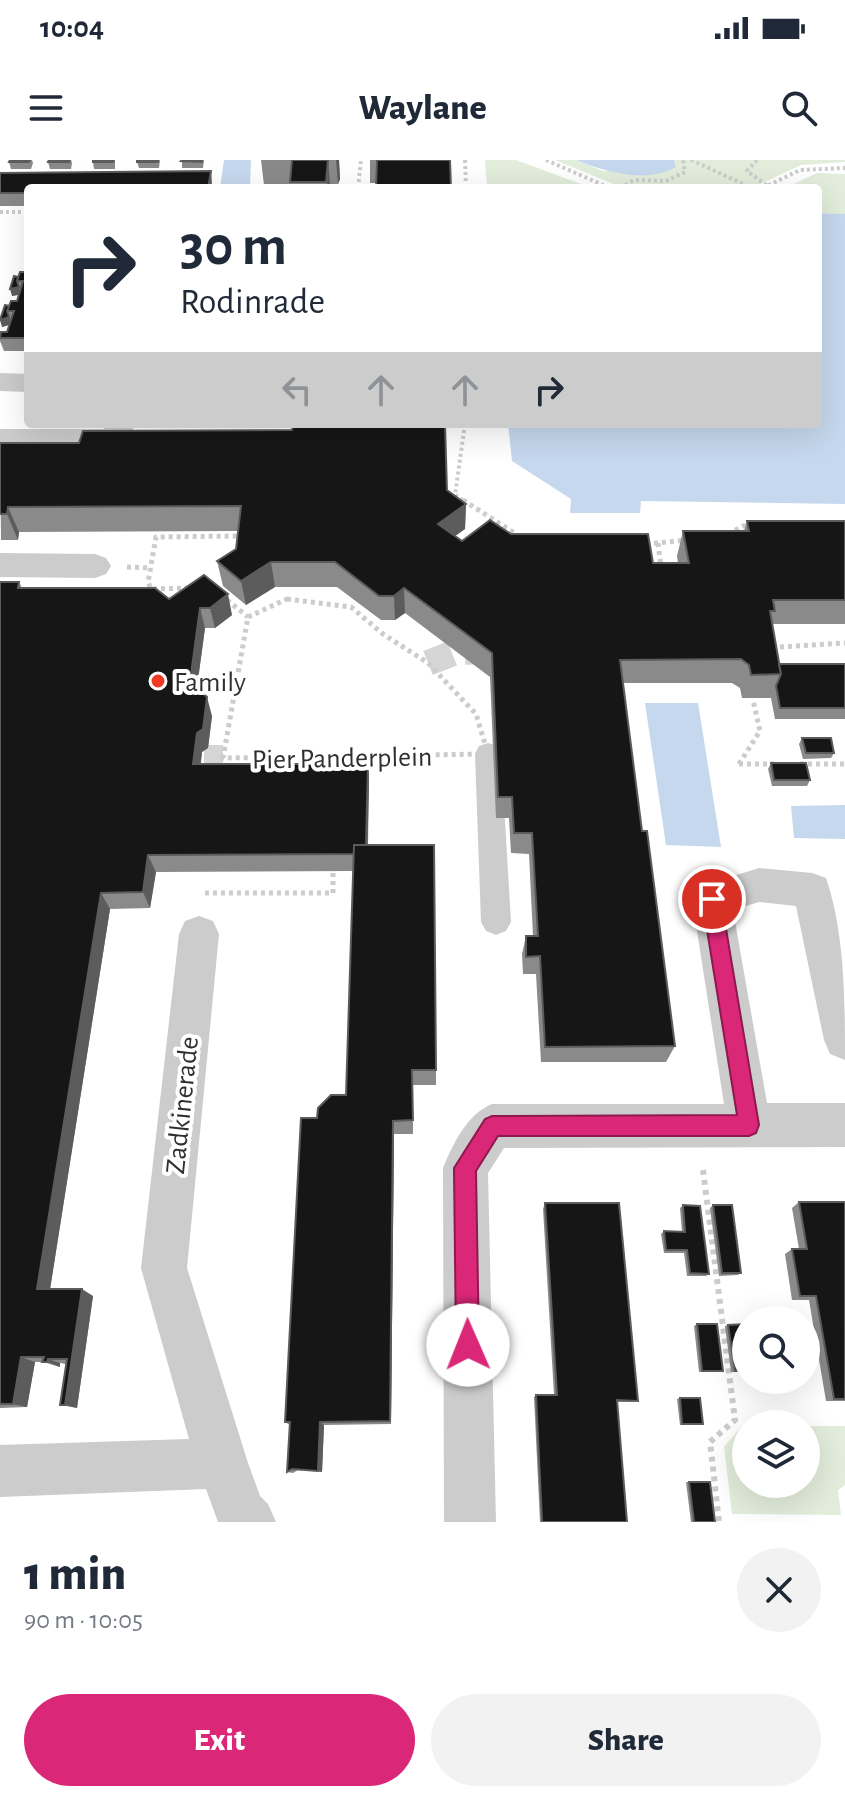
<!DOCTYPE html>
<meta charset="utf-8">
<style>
:root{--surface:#fff;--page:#f2f2f3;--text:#1f2937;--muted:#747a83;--accent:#db2777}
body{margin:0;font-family:"Alegreya Sans",sans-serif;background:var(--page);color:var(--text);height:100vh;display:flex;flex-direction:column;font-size:30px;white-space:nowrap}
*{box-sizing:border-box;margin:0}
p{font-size:26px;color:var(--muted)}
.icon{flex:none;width:44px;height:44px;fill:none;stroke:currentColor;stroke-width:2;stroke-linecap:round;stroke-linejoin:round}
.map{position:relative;height:1362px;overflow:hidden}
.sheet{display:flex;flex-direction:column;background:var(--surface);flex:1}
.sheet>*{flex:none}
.top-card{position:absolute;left:24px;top:24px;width:798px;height:244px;border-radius:8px;box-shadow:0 8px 32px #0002;background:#fff;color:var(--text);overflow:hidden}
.buttons{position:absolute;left:732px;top:1146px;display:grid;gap:16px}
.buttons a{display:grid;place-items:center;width:88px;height:88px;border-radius:50%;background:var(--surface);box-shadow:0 8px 32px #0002;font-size:40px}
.pin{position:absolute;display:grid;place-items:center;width:68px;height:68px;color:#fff;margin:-34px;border:4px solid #fff;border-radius:50%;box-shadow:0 2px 8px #0007}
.me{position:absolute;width:88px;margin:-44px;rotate:359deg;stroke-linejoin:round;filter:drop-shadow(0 0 6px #0008)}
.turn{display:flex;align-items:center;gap:28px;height:168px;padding:0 24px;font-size:36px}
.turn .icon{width:104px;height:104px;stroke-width:2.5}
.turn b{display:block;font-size:56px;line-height:68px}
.lanes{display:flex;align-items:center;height:76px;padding:0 24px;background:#0003;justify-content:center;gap:40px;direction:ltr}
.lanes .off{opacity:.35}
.round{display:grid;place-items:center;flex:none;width:84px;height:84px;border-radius:42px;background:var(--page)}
.headline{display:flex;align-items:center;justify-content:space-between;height:136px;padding:0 24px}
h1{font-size:48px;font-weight:800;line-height:60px}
.cta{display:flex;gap:16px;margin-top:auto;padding:16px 24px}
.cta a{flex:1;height:92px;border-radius:48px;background:var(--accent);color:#fff;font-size:32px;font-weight:800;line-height:92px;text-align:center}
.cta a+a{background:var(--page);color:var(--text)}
.status{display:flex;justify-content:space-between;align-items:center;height:56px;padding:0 40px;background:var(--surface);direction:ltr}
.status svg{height:22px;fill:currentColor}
header{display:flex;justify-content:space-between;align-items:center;height:104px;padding:0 24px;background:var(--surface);font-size:36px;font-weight:800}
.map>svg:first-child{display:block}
.green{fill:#e2eddb}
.water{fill:#c6d8ee}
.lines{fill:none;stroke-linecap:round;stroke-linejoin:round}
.pedestrian-tunnel{stroke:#d5d5d5;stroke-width:26;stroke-dasharray:26 13;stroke-linecap:butt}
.path-far2{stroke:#ccc;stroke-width:4;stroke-dasharray:3 3;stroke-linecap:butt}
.path-far1{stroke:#ccc;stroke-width:5;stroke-dasharray:4 4;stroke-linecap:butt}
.path{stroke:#ccc;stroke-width:6;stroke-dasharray:5 5;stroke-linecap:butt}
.pedestrian{fill:#ccc;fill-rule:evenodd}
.minor{fill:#ccc;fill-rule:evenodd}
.wall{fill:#8a8a8a}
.shaded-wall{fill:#5c5c5c}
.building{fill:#161616;stroke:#5c5c5c;stroke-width:2}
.route{fill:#db2777;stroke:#8e194d;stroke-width:2}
.poi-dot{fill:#f03a26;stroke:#fff;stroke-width:3}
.labels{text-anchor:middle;stroke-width:8;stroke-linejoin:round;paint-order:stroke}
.poi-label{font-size:28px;fill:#2f2f2f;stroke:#fff;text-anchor:start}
.street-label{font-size:28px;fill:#2f2f2f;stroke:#fff}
</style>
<div class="status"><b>10:04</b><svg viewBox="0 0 49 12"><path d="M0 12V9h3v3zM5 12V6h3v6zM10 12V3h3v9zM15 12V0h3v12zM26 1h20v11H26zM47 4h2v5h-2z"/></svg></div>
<header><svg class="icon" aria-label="menu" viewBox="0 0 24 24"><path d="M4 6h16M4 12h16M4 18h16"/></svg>Waylane<svg class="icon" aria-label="search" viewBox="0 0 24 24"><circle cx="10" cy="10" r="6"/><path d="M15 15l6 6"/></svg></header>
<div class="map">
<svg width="845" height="1362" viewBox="0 0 845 1362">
<rect width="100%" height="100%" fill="#fff"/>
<g class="green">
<path d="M485,0H516L592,28H487Z"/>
<path d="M555,0H576L603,11L676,7L674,0H845V2L801,5L752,28H623Z"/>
<path d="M817,13L845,14V54L818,53V28H785Z"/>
<path d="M806,1266H845V1325L838,1330L841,1355L732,1354L724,1287L741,1267H746V1324H806Z"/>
</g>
<g class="water">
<path d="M224,0H251L250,28H220Z"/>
<path d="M576,0H674L676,7C646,24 606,12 576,0Z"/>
<path d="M818,53L845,54V344L641,341L640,353H570L571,339L512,301L508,264H818Z"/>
<path d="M645,543H698L721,687L666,685Z"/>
<path d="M845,645V679L794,678L791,646Z"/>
</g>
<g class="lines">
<g class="pedestrian-tunnel">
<path d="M428,503L456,492L492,491"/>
<path d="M165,598H223"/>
</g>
<g class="path-far2">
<path d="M465,0L466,28"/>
<path d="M546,0L610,28"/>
<path d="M691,0L752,28"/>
<path d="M757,0L747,11L768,26"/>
<path d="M358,28L361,0"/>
<path d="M620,28L634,20L666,21L685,12L683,0"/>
<path d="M763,28L800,10L845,8"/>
<path d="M0,52H28"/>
<path d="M465,264L455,335L466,342"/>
</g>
<g class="path-far1">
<path d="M463,340L519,376"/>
<path d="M728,374L743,366H752"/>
<path d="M658,383L661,407"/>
<path d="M646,384L687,380"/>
<path d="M127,407L150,408"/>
<path d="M189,428L151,429L148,422L156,377L237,376"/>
<path d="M287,439L351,447L383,474L428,503L476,554L488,594L223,598L248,457Z"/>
<path d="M227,440L248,457"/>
<path d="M780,487L845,483"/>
<path d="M739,604H774"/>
<path d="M739,604L760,571L753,540"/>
<path d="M800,604H845"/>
<path d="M205,733H333V711"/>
</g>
<path class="path" d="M703,1010L735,1260L710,1282L719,1362"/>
<path class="pedestrian" d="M488,583L497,586L501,594L511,762L506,771L496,775L486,771L481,762L475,594L479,586Z"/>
<g class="minor">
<path d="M0,213L28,214V232L0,231Z"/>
<path d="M105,264H135L126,286L116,289H0V269H104Z"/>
<path d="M0,393L95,394L106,398L111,406L106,414L95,418L0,417Z"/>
<path d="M759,708L812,713L826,718C845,774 845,840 845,900L830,894L824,880L796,746L759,742L733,750L767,943H845V987L504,988L488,1013L496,1362H444L443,1008C453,984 467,954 492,944H724L692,739L698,727Z"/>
<path d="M199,756L213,761L219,774L187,1108L248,1303L260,1336L268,1344L276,1362H218L206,1329L0,1337V1285L189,1279L141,1108L179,774L185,761Z"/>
</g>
</g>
<g class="wall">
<path d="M32,0L33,3L31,9H11L9,2Z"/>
<path d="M71,0L72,3L71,9H50L48,2Z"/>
<path d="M115,0V9H94L93,2Z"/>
<path d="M160,0L159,8H139L137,2Z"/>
<path d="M182,0H204L203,8H182Z"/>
<path d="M261,0H339L340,19L338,24H330V28H291L290,25H264Z"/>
<path d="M370,0H450L376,23H370Z"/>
<path d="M211,11L212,28H28V46H0V13Z"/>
<path d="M28,104V191H4L0,181V174L7,172L9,165L2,167L9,146L17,141L19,135L12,136L18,117L26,112Z"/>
<path d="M0,283L447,330L466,344L465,369L455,376L462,381L511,374L653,403H678L677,396L683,371H744L747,361H845V464H772L779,504H845V559H775L771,538H742L740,528L732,523H623L642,671L675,886L666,902H541L536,814H523L522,794L526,776H533L529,694L511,693L509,658H496L490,517L405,453L395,460H381L337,427H275L246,445L223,426L217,401L236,389L238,371L19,372L18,380H1Z"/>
<path d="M204,415L232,455L215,468H205L197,528L212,556L208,588L202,592L201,604H368L369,622L368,685L436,910V925H413V974H394L391,1264L324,1265L322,1312L298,1310L293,1313L287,1312L290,1265L285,1262L317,958L346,935L353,711L156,712L150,748L110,749L50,1129L93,1136L77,1248L60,1245L66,1204L60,1203V1207L43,1202H35L27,1247L0,1248V422H19L22,428L169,439Z"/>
<path d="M802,578L834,593L831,598L803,599L799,584Z"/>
<path d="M771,603L810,620L807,626H772L768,609Z"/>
<path d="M799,1042H845V1241H826L809,1140H792L785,1094L792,1089H799L792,1048Z"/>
<path d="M545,1043L638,1241L633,1242H617L627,1362H540L534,1237L536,1235H554L543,1049Z"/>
<path d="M683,1045L709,1114L706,1116H687L684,1093H664L661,1074L664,1071L682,1072L680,1048Z"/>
<path d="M713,1045L741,1113L738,1115L719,1116L710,1048Z"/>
<path d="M697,1164L723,1211L720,1212H699L694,1166Z"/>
<path d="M746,1164V1212H731L725,1166L728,1165Z"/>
<path d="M680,1238L703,1264L680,1265L677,1239Z"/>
<path d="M686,1322H710L715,1362H691Z"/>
</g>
<g class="shaded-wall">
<path d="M328,0L330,24V28H327Z"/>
<path d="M336,0H339L340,19L338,24Z"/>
<path d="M211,11L212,28H208Z"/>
<path d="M19,127L21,134L12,136L10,129Z"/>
<path d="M9,157L12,164L2,167L0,160Z"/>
<path d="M466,344L465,369L437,389L438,364Z"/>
<path d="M8,347L19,372L18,380L7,354Z"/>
<path d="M271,402L275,427L246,445L241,421Z"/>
<path d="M404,428L405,453L395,460L394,436Z"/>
<path d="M228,434L232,455L215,468L210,448Z"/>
<path d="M200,448L205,468L195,541L190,522Z"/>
<path d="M207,537L212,556L208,588L202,592L198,622L193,604L197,573Z"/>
<path d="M368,604L369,622L367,705L366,688Z"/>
<path d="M148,695L156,712L150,748L143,732Z"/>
<path d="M101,733L110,749L49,1136L37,1129Z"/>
<path d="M393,961L394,974L391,1264L390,1261Z"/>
<path d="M82,1129L93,1136L77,1248L65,1245Z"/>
<path d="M21,1197L35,1202L27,1247L13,1244Z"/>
<path d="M48,1199L60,1203V1207L47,1202Z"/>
<path d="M320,1262L324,1265L322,1312L318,1311Z"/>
</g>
<g class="building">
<path d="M10,0H30L29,2H9Z"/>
<path d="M49,0H70L69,2H48Z"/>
<path d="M93,0H114L113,2H93Z"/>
<rect x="137" y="0" width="21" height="2"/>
<path d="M182,0H202V2L181,1Z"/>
<path d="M292,0H328L326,22H290Z"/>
<path d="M377,0H450L451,28H376Z"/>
<path d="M211,11L208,28H28V33H0V13Z"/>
<path d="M28,104V178H0L1,172H7L14,151H7L11,141H17L23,121H17L20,112H26Z"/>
<path d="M14,116L18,117L17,121L19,127L10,129Z"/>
<path d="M5,145L9,146L7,151L9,157L0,160Z"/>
<path d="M293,264H445L447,330L466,344L438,364L462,381L490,360L511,374H648L653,403H689L683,371H749L747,361H845V440H773L775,451H770L781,514L751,515L749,505L741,499L620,500L642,671H647L675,886L545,887L540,796L526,797V776H538L532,673H514L512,637H498L492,493L404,428L394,436H379L335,402H271L241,421L217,401L236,389L241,346L8,347L7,354H0V283H79L83,271L292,270Z"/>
<path d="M204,415L228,434L210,448H200L190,522L207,537L203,569L197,573L193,604H368L366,685H354V694L148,695L143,732L101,733L37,1129H82L65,1245H60L67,1199H48L47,1202H42L44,1197H21L13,1244H0V422H19L18,428H155L169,439Z"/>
<path d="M779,504H845V548H780L776,526L781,514Z"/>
<path d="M802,578H831L834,593H806Z"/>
<path d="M771,603H806L810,620H774Z"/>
<path d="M354,685H434L436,910H412L413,960L393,961L390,1261L320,1262L318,1311L292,1309L287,1312L290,1262H285L301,958H317L318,948L331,935H346Z"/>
<path d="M799,1042H845V1239H834L816,1136H800L792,1089H807Z"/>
<path d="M545,1043H619L638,1241L617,1240L627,1362H542L536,1235H557Z"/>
<path d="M683,1045L700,1046L709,1114L690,1113L687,1090H666L664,1071L685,1072Z"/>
<path d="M713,1045H732L741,1113H722Z"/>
<path d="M697,1164H717L723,1211H702Z"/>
<path d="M746,1164V1211H735L728,1165Z"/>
<path d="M680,1238H700L703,1264H682Z"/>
<path d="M689,1322H710L715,1362H694Z"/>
</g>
<path class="route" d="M712,730L718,733L721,739L759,965L756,973L749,976H498L476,1011L479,1185L476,1193L468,1197L459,1193L456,1185L454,1008L485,959L492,956L737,955L702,739L705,733Z"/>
<circle class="poi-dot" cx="158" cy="521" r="8"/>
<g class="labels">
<g class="poi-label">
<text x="174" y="531">Family</text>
</g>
<g class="street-label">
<text transform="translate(342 597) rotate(-1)" y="10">Pier Panderplein</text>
<text transform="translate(181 945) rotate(-84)" y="10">Zadkinerade</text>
</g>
</g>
</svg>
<div class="buttons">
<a><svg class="icon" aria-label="search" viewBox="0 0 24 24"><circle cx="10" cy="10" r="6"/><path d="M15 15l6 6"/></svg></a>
<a><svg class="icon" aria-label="layers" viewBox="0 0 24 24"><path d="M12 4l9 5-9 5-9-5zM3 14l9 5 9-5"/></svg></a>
</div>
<div class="pin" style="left:712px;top:739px;background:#d93025"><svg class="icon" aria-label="arrive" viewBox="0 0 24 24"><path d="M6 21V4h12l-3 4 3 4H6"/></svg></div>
<svg class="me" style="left:468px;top:1185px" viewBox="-20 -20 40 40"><circle r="19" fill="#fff"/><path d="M0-13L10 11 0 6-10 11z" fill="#db2777"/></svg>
<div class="top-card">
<div class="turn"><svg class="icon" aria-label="right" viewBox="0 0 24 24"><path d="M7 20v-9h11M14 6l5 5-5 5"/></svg><div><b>30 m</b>Rodinrade</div></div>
<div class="lanes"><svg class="icon off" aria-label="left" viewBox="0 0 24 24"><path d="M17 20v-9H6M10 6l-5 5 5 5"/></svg><svg class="icon off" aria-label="ahead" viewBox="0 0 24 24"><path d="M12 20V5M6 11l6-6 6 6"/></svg><svg class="icon off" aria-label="ahead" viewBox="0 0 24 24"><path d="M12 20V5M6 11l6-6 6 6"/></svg><svg class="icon" aria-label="right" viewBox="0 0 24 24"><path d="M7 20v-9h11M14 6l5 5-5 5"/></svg></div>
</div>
</div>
<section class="sheet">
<div class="headline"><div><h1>1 min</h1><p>90 m · 10:05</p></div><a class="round"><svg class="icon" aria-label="close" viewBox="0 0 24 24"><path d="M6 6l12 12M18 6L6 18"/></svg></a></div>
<div class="cta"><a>Exit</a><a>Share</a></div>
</section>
